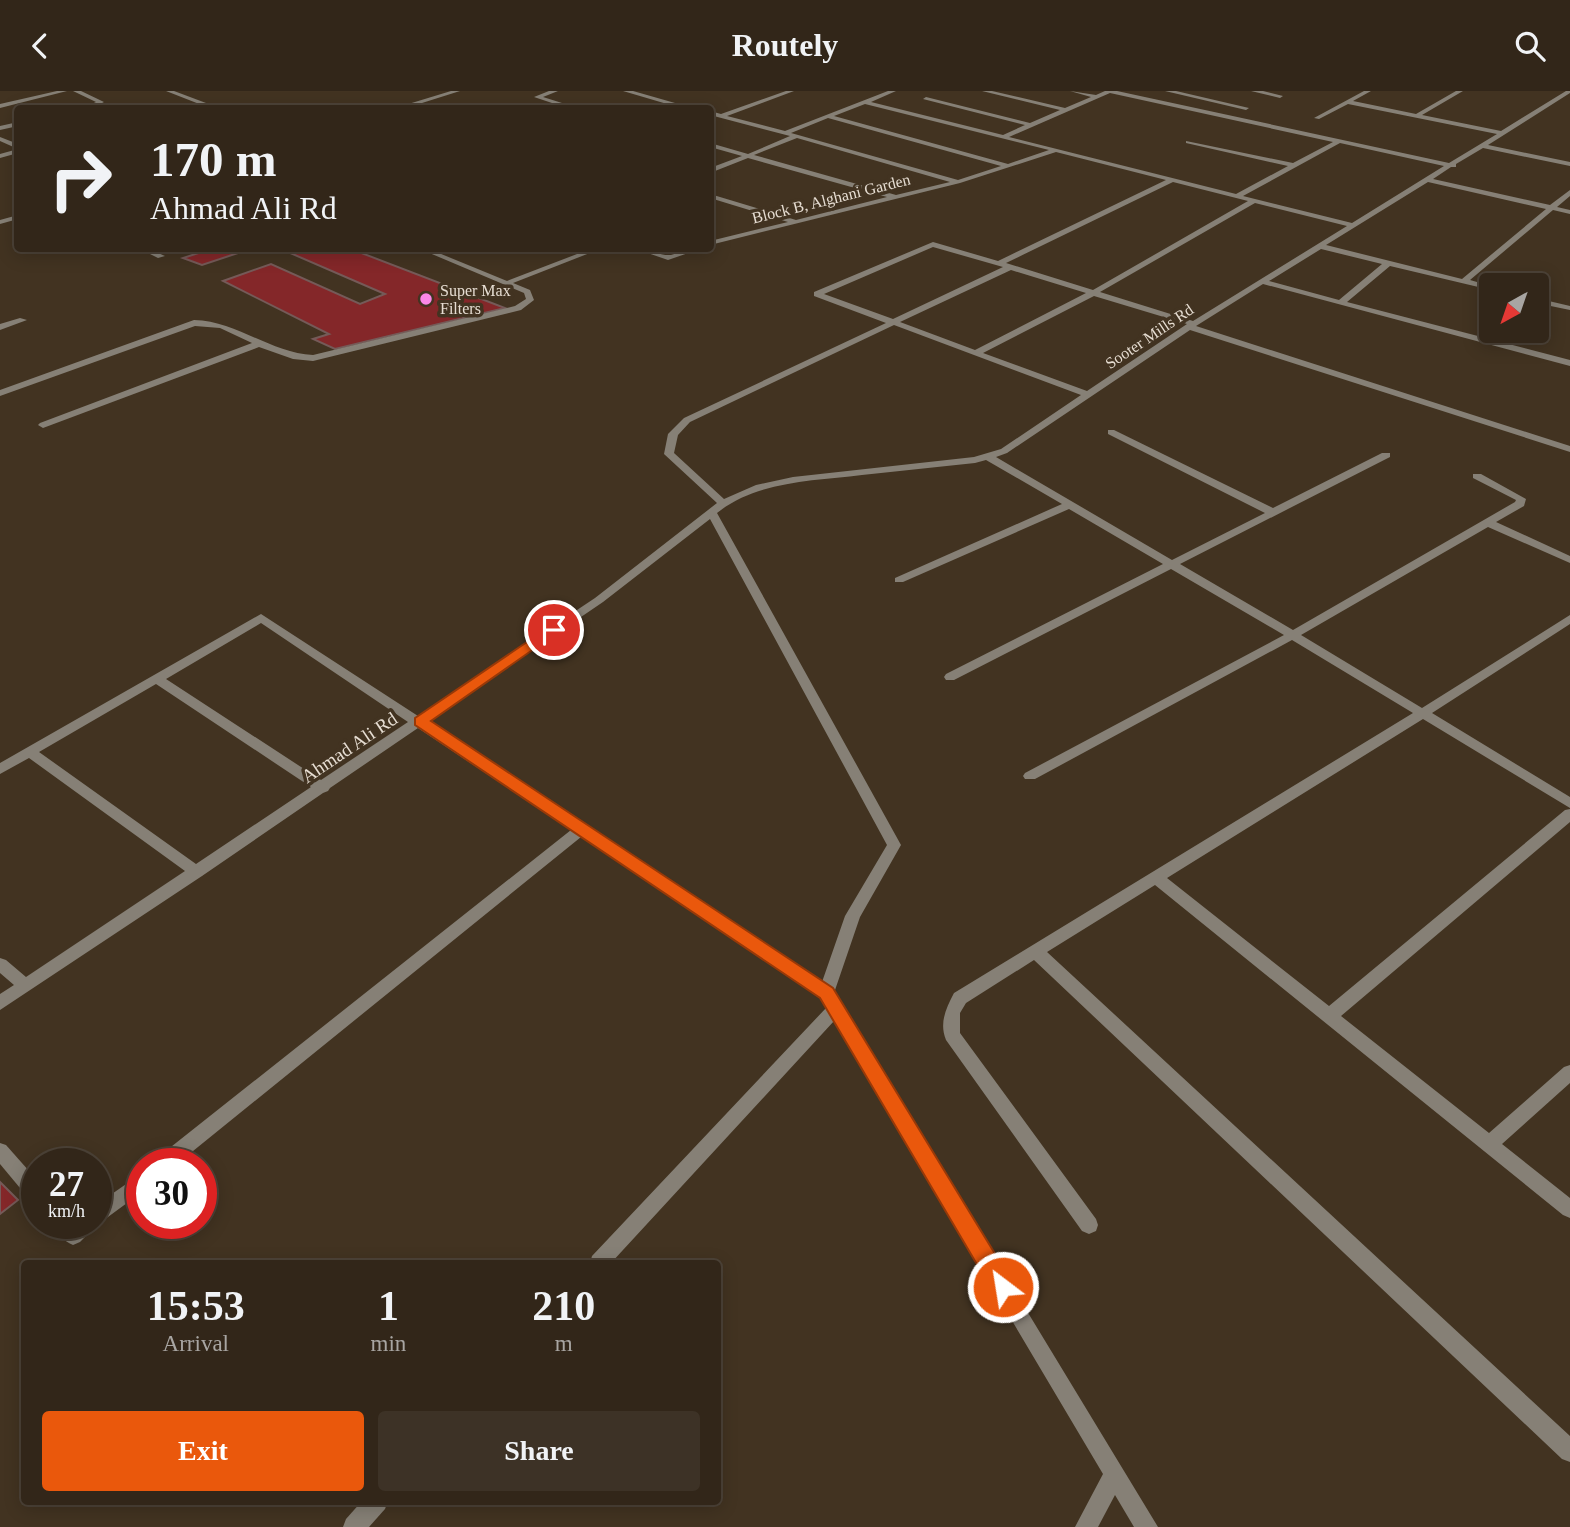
<!DOCTYPE html>
<style>
:root{--surface:#322619;--page:#3d3226;--text:#f1f3f6;--muted:#a8a5a2;--line:#4d4338;--accent:#ea580c}
body{margin:0;font-family:Georgia,serif;background:var(--page);color:var(--text);height:100vh;display:flex;flex-direction:column;font-size:26px;white-space:nowrap}
*{box-sizing:border-box;margin:0}
p{font-size:23px;color:var(--muted)}
.icon{flex:none;width:38px;height:38px;fill:none;stroke:currentColor;stroke-width:2;stroke-linecap:round;stroke-linejoin:round}
.map{position:relative;flex:1;overflow:hidden}
.panel{position:absolute;left:21px;top:1169px;width:700px;height:245px;display:flex;flex-direction:column;background:var(--surface);border-radius:7px;box-shadow:0 4px 18px #0003,0 0 0 2px var(--line)}
.panel>*{flex:none}
.hud{position:absolute;left:14px;top:14px;width:700px;height:147px;border-radius:7px;box-shadow:0 4px 18px #0003,0 0 0 2px var(--line);background:#322619;color:var(--text);overflow:hidden}
.needle{width:46px;rotate:220deg}
.fabs{position:absolute;left:1479px;top:182px;display:grid;gap:14px}
.fabs a{display:grid;place-items:center;width:70px;height:70px;border-radius:7px;background:var(--surface);box-shadow:0 4px 18px #0003,0 0 0 2px var(--line);font-size:35px}
.speed{position:absolute;left:21px;top:1057px;display:flex;gap:14px;font-size:35px;font-weight:700;text-align:center}
.speed>*{display:grid;place-content:center;width:91px;height:91px;border-radius:50%;background:var(--surface);box-shadow:0 4px 18px #0003,0 0 0 2px var(--line);line-height:1}
.speed small{font-size:18px;font-weight:400}
.speed .limit{border:10px solid #d22;background:#fff;color:#111}
.pin{position:absolute;display:grid;place-items:center;width:60px;height:60px;color:#fff;margin:-30px;border:4px solid #fff;border-radius:50%;box-shadow:0 2px 7px #0007}
.me{position:absolute;width:77px;margin:-38px;rotate:329deg;stroke-linejoin:round;filter:drop-shadow(0 0 5px #0008)}
.turn{display:flex;align-items:center;gap:24px;height:147px;padding:0 21px;font-size:32px}
.turn .icon{width:91px;height:91px;stroke-width:2.5}
.turn b{display:block;font-size:49px;line-height:60px}
.eta{display:flex;justify-content:space-evenly;align-items:center;height:119px;text-align:center}
.eta b{font-size:42px;font-weight:600;line-height:49px}
.cta{display:flex;gap:14px;margin-top:auto;padding:14px 21px}
.cta a{flex:1;height:80px;border-radius:7px;background:var(--accent);color:#fff;font-size:28px;font-weight:600;line-height:80px;text-align:center}
.cta a+a{background:var(--page);color:var(--text)}
header{display:flex;justify-content:space-between;align-items:center;height:91px;padding:0 21px;background:var(--surface);font-size:32px;font-weight:600}
.map>svg:first-child{display:block}
.building{fill:#842729;stroke:#755a58;stroke-width:2}
.lines{fill:none;stroke-linecap:round;stroke-linejoin:round}
.service{fill:#868076;fill-rule:evenodd}
.minor{fill:#868076;fill-rule:evenodd}
.tertiary{fill:#868076;fill-rule:evenodd}
.route{fill:#ea580c;stroke:#983908;stroke-width:2}
.poi-dot{fill:#fa87e7;stroke:#423321;stroke-width:2.5}
.labels{text-anchor:middle;stroke-width:7;stroke-linejoin:round;paint-order:stroke}
.far-street-label{font-size:16px;fill:#e6ddd2;stroke:#423321}
.far-poi-label{font-size:16px;fill:#e6ddd2;stroke:#423321;text-anchor:start}
.street-label{font-size:19px;fill:#e6ddd2;stroke:#423321}
</style>
<header><svg class="icon" aria-label="back" viewBox="0 0 24 24"><path d="M15 5l-7 7 7 7"/></svg>Routely<svg class="icon" aria-label="search" viewBox="0 0 24 24"><circle cx="10" cy="10" r="6"/><path d="M15 15l6 6"/></svg></header>
<div class="map">
<svg width="1570" height="1436" viewBox="0 0 1570 1436">
<rect width="100%" height="100%" fill="#423321"/>
<g class="building">
<path d="M211,158H250L202,174L183,167Z"/>
<path d="M281,158H351L505,217L335,258L313,248L329,243L223,190L271,173L360,213L385,203Z"/>
<path d="M0,1091L18,1109L0,1123Z"/>
</g>
<g class="lines">
<path class="service" d="M140,158H149L165,165L158,167Z"/>
<g class="minor">
<path d="M57,0H67L0,17V13Z"/>
<path d="M73,0H81L104,11L90,18H80L96,11Z"/>
<path d="M166,0H174L222,18H212Z"/>
<path d="M549,0H558L543,6L581,18H570L534,6Z"/>
<path d="M623,0H633L696,18H684Z"/>
<path d="M786,0H794L727,25L785,40L888,0H896L871,11L1003,44L1025,34L923,8L926,6L1030,32L1060,19L982,0H992L1065,17L1091,6L1070,0L1096,4L1105,0H1117L1449,72L1497,43L1348,13L1319,28L1314,27L1364,0H1371L1353,10L1416,23L1456,0H1463L1422,24L1501,40L1566,0H1570V2L1488,54L1570,71V75L1483,57L1456,73V76H1451L1433,88L1550,114L1570,99V105L1557,116L1570,119V123L1553,119L1470,189L1491,195V199L1390,175L1347,211L1570,269V275L1263,193L1196,235L1570,355V361L1190,239L1007,362L996,366L1172,469L1265,422L1108,343V339H1114L1273,417L1382,362H1390V366L1180,473L1293,539L1515,411L1516,409L1473,387V383H1481L1526,408L1524,415L1496,431L1570,465V472L1488,436L1301,544L1422,617L1570,524V533L1432,622L1570,706V717L1423,628L1167,787L1329,915L1565,719L1570,718V731L1341,925L1489,1042L1564,976L1570,974V992L1502,1053L1570,1107V1127L1563,1124L1155,794L1047,861L1570,1345V1371L1562,1368L1034,869L966,912L960,922V942L1096,1128L1098,1134L1096,1140L1089,1143L1082,1140L946,949C939,932 946,917 954,902L1413,622L1292,549L1035,688H1025L1023,685L1025,682L1284,544L1171,478L954,589H946L944,586L946,583L1163,473L1069,418L903,491H895V487L1062,413L986,369L975,372C937,376 900,380 862,384C813,390 757,390 717,422L901,754L860,826L834,902L1158,1436H1134L1115,1404L1098,1436H1075L1103,1383L834,930L611,1172H590L592,1165L826,917L820,907L581,746L177,1073H154L157,1067L571,739L418,637L330,697L328,700L323,702L202,785L0,919V903L14,894L0,882V867L6,869L26,886L185,780L29,667L0,683V672L261,523L418,625L595,507L717,412L664,363L668,343L684,327L886,232L814,205V201L933,151L998,170L1166,89L1056,61L960,92L710,154V150L788,131L710,107V103L796,129L887,106L748,67L710,82V77L742,65L710,56V52L748,63L790,45L710,24V20L721,23ZM1110,2L1333,51L1293,72L1186,50V52L1288,75L1236,103L1009,46ZM865,13L1049,59L1008,73L834,25ZM828,27L1001,75L958,89L791,42ZM797,47L950,91L896,104L754,64ZM1340,52L1444,75L1352,132L1243,105ZM1173,91L1248,110L1093,199L1006,172ZM1428,91L1546,118L1462,188L1326,154ZM1255,112L1347,135L1193,230L1100,201ZM933,156L1003,176L893,228L824,203ZM1321,158L1382,173L1339,209L1269,190ZM1011,179L1086,202L975,259L900,231ZM1094,205L1187,233L1087,300L983,262ZM894,234L1081,304L1001,358L974,366L793,386L756,394L724,408L674,362L678,344L690,331ZM710,428L887,754L845,825L822,891L427,631L603,511ZM261,532L408,631L321,689L166,588ZM156,593L311,696L196,773L39,661Z"/>
<path d="M1165,0H1176L1249,17L1246,19Z"/>
<path d="M1251,0H1263L1283,5L1280,7Z"/>
<path d="M18,31V35L0,39V35Z"/>
<path d="M0,46L18,53V58L0,50Z"/>
<path d="M18,58V62L0,67V63Z"/>
<path d="M420,158H429L507,190L590,158H600L513,192L530,199L534,209L521,219L313,270L293,268L259,256L43,337L38,334L40,332L252,252L220,237L195,235L0,305V299L194,229C237,230 270,262 313,264L515,215L526,208L524,202Z"/>
<path d="M636,158C648,157 660,165 671,164C681,162 689,157 700,158L668,169Z"/>
<path d="M1536,207L1570,215V219L1536,212Z"/>
<path d="M20,227L27,229L0,239V233Z"/>
<path d="M0,1052L6,1054L37,1089V1111L30,1109L0,1073Z"/>
<path d="M142,1082V1101L97,1134L80,1151L73,1154C63,1150 57,1142 53,1132H96V1114Z"/>
<path d="M362,1410H388L385,1418L369,1436H343L346,1428Z"/>
</g>
<g class="tertiary">
<path d="M451,0H460L403,18H392Z"/>
<path d="M18,124V128L0,133V129Z"/>
</g>
</g>
<path class="route" d="M549,536L561,539L431,630L833,897L1011,1189L1014,1196L1011,1204L1003,1207L995,1204L820,907L415,634V627Z"/>
<circle class="poi-dot" cx="426" cy="208" r="7"/>
<g class="labels">
<g class="far-street-label">
<text transform="translate(831 107) rotate(-14)" y="6">Block B, Alghani Garden</text>
<text transform="translate(1149 245) rotate(-34)" y="6">Sooter Mills Rd</text>
</g>
<g class="far-poi-label">
<text x="440" y="205">Super Max<tspan x="440" dy="18">Filters</tspan></text>
</g>
<g class="street-label">
<text transform="translate(349 656) rotate(-34)" y="7">Ahmad Ali Rd</text>
</g>
</g>
</svg>
<div class="fabs">
<a><svg class="needle" viewBox="-14 -14 28 28"><path d="M0-13l5 13h-10z" fill="#e53935"/><path d="M0 13l5-13h-10z" fill="#a8a5a2"/></svg></a>
</div>
<div class="speed"><div>27<small>km/h</small></div><div class="limit">30</div></div>
<div class="pin" style="left:554px;top:539px;background:#d93025"><svg class="icon" aria-label="arrive" viewBox="0 0 24 24"><path d="M6 21V4h12l-3 4 3 4H6"/></svg></div>
<svg class="me" style="left:1003px;top:1196px" viewBox="-20 -20 40 40"><circle r="17" fill="#ea580c" stroke="#fff" stroke-width="3"/><path d="M0-11L8 9 0 5-8 9z" fill="#fff"/></svg>
<div class="hud">
<div class="turn"><svg class="icon" aria-label="right" viewBox="0 0 24 24"><path d="M7 20v-9h11M14 6l5 5-5 5"/></svg><div><b>170 m</b>Ahmad Ali Rd</div></div>
</div>
<section class="panel">
<div class="eta">
<div><b>15:53</b><p>Arrival</p></div>
<div><b>1</b><p>min</p></div>
<div><b>210</b><p>m</p></div>
</div>
<div class="cta"><a>Exit</a><a>Share</a></div>
</section>
</div>
